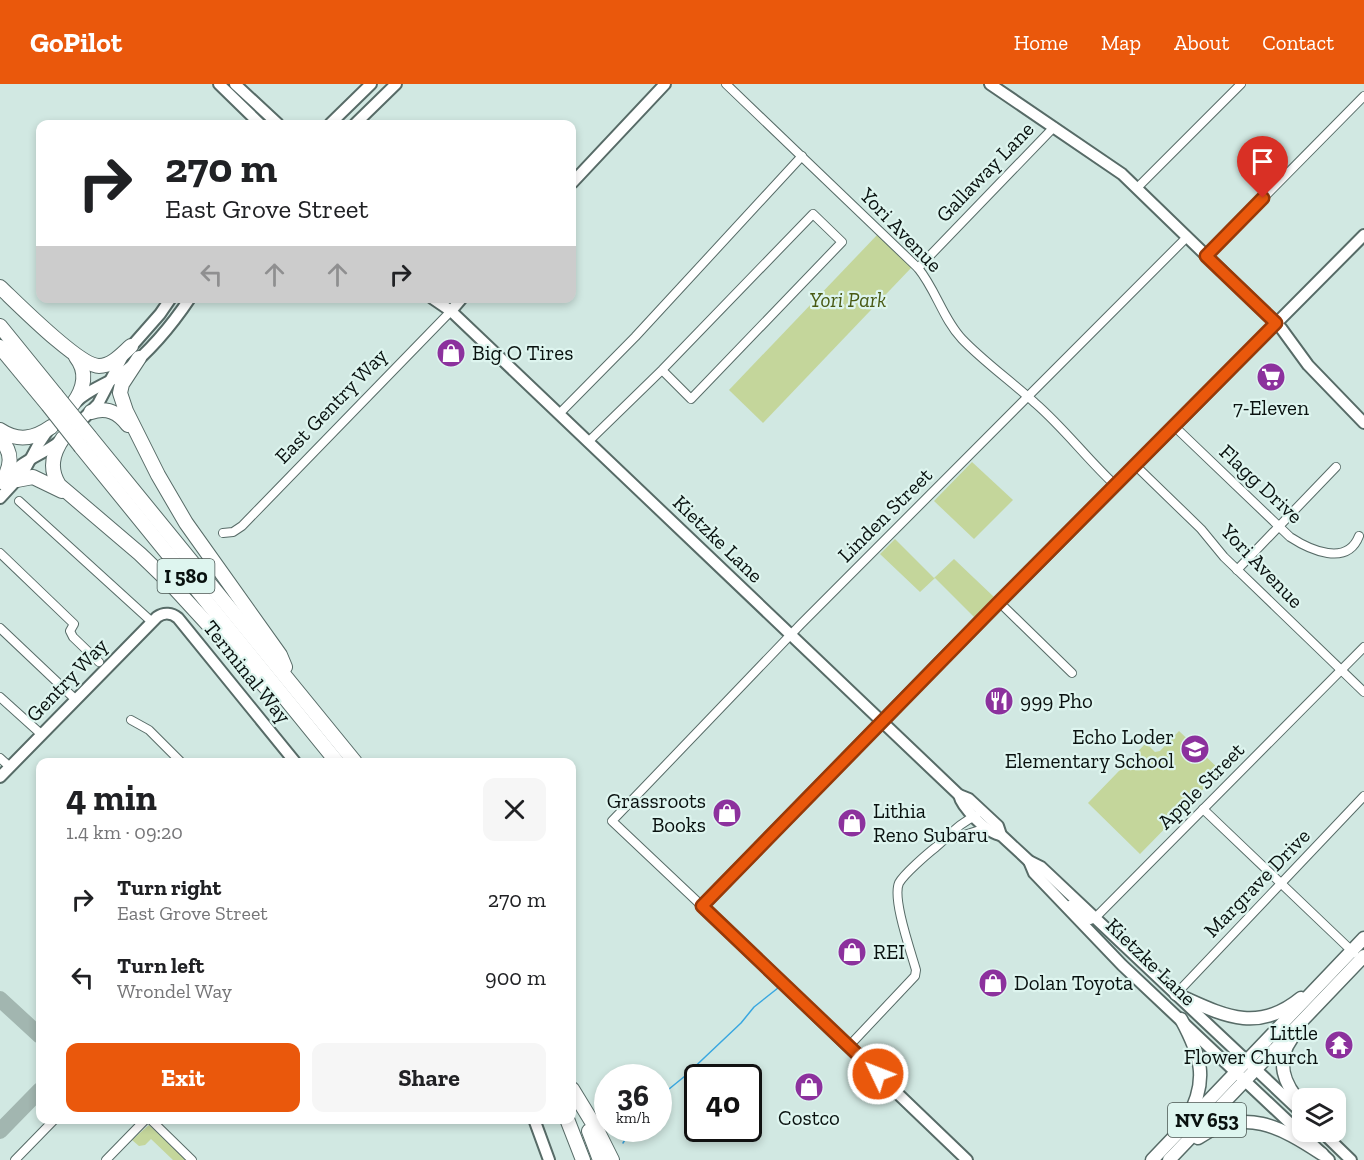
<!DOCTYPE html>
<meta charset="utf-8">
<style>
:root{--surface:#fff;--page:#f6f6f6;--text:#202124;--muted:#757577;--accent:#ea580c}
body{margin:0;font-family:"Zilla Slab",serif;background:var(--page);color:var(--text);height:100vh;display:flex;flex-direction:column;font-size:22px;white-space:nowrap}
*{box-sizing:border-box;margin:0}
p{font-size:20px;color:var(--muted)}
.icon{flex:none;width:33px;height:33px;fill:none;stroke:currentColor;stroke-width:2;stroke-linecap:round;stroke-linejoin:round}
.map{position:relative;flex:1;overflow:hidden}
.drawer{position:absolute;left:36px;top:674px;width:540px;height:366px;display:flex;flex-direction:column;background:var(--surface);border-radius:12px;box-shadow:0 3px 9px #0003}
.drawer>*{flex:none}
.banner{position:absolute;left:36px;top:36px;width:540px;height:183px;border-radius:12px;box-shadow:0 3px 9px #0003;background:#fff;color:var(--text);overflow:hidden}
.buttons{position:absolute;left:1292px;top:1004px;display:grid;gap:12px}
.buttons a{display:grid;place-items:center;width:54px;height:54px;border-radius:12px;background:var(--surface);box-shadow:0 3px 9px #0003;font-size:30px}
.speed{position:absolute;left:594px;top:980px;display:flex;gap:12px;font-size:30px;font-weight:700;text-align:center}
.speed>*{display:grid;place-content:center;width:78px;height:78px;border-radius:50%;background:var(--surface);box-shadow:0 3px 9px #0003;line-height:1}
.speed small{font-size:15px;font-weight:400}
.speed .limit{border:3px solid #111;border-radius:9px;background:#fff;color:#111}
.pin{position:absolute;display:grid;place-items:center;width:51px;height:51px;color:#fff;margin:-62px -26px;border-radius:50% 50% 50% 0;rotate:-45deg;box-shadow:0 0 6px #0007}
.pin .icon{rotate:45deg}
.me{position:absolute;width:66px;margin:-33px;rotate:313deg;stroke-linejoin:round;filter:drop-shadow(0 0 4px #0008)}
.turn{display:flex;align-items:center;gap:21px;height:126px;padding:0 30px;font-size:27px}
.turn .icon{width:78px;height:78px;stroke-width:2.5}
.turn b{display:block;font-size:42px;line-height:51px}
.lanes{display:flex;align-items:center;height:57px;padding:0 30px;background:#0003;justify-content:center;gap:30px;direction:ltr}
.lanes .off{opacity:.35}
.round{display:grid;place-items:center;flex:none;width:63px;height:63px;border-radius:12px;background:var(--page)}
.head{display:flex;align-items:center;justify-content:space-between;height:102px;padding:0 30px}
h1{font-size:36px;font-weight:700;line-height:45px}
.action{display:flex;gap:12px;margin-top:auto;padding:12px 30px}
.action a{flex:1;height:69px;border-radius:12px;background:var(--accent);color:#fff;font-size:24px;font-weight:700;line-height:69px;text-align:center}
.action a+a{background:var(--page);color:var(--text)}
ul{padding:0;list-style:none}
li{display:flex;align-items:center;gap:18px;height:78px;padding:0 30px}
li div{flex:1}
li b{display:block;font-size:22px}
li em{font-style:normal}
header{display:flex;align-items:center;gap:36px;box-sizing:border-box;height:84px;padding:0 30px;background:var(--accent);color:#fff}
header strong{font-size:28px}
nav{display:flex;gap:33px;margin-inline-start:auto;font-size:21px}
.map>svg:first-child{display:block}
.green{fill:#c4d69b}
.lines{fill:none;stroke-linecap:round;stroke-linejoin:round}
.stream{stroke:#39a7e0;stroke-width:1.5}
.taxiway{stroke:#a2b6b0;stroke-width:16}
.street-casing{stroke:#576b67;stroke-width:10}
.secondary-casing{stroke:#576b67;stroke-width:14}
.primary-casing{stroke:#576b67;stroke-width:15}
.highway-casing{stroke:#576b67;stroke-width:16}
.street{stroke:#fff;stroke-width:8}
.secondary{stroke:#fff;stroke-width:10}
.primary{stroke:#fff;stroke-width:12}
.highway{stroke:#fff;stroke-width:14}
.highway-bridge-casing{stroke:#576b67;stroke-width:16;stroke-linecap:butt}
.highway-bridge{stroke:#fff;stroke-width:14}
.route-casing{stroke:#983908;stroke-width:15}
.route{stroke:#ea580c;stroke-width:10}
.labels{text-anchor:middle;stroke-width:4.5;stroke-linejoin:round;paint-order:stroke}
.shield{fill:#def5ef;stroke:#495552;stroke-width:1.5}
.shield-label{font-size:20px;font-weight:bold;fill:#09110f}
.street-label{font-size:21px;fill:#09110f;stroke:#def5ef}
.park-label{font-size:21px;font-style:italic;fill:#495a14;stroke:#def5ef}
.poi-label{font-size:21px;fill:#09110f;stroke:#def5ef;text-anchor:start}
</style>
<header>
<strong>GoPilot</strong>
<nav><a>Home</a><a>Map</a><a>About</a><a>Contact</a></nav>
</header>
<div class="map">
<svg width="1364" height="1076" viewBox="0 0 1364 1076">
<rect width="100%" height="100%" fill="#d1e8e2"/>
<g class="green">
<path d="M878,150L912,183L763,339L729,306Z"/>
<path d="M972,378L1013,416L974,455L934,417Z"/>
<path d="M895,455L934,494L954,475L994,513L974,533L935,494L920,508L880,470Z"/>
<path d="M1179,647L1221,687L1140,770L1088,719L1146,659L1155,668L1160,667Z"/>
<path d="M149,1041L184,1074L185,1076H173L151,1055L145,1061L139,1062L132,1056Z"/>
</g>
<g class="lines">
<g class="stream">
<path d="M658,1014L685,992L741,939L754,923L778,904"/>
<path d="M623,1059L632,1044"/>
</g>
<g class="taxiway">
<path d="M0,915L40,952"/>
<path d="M0,1047L40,1006"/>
</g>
<g class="street-casing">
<g id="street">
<path d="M726,0L918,184C936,206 943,235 962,255C984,278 1011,297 1035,319C1064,344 1087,375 1115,401"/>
<path d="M1137,104L1241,0"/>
<path d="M1206,172L1364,12"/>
<path d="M918,184L1054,43"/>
<path d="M559,330L635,253L802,72"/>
<path d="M1174,342L1290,453C1310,466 1347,483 1359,452"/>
<path d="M588,358L662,286L813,130L842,158L691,315L662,286"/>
<path d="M1135,381L1201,445L1224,473L1364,608"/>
<path d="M19,417L152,538"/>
<path d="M223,449L233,448L242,442L451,227"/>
<path d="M0,469L74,540L70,547L73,553L99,578"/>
<path d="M1237,486L1336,383"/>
<path d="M999,518L1072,589"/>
<path d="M0,544L75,615"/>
<path d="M0,613L41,650"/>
<path d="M131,636L149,646L181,678"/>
<path d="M0,674L10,683"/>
<path d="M1203,725L1354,869"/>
<path d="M947,754L952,755L986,744"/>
<path d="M1070,821L1090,836L1095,834L1364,563"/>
<path d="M702,822L612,737L801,540L1187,153"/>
<path d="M1176,910L1364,712"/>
<path d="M849,962L915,892L916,886C911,868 892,815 899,799C904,790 927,770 936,763C949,752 960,738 976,732"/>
<path d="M150,1035L192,1076"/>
<path d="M15,1076L55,1035"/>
<path d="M106,1076L146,1035"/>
</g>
</g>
<g class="secondary-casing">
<g id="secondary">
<path d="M219,0L260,40"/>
<path d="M235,0L278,40"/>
<path d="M990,0L1122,90L1281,244L1308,281L1364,339"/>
<path d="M330,40L371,0"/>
<path d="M355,40L396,0"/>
<path d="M572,99L665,0"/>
<path d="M432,214L451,227L959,711C962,724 988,750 1001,751"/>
<path d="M451,227L462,214"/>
<path d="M76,318C90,304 109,300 124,288C149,268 172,241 190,214"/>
<path d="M75,343L98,320L123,272L160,230L171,214"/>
<path d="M6,394C23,376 40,372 59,358"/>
<path d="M0,414L23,389L38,361L48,346"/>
<path d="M0,693L157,533C164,528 172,529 178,534L295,678"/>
<path d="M959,711L969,715L998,742L1001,751L1029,777L1041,783L1302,1029"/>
<path d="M1029,777L1034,789L1122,881L1329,1076"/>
<path d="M534,1035L549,1076"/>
<path d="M1321,1047L1351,1076"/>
<path d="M967,1076L702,822L939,579L1364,151"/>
</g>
</g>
<g class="primary-casing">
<g id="primary">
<path d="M1176,910C1221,930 1256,951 1301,914"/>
<path d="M1181,935C1201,972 1209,996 1187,1035"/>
<path d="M1292,954C1275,977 1284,1001 1302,1020"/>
<path d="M1322,1047L1325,1050"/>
<path d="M1198,1054C1244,1022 1281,1043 1322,1070"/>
<path d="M1152,1076L1364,854"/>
<path d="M1169,1076L1364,872"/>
</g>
</g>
<g class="highway-casing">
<g id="highway">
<path d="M0,203C17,219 79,282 99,282C112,282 122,270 131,262"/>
<path d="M0,242L56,311"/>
<path d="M0,263L48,321"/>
<path d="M139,274L122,300L120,309L126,327L158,391L186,439L280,571L285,583"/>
<path d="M73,320C84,305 88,288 76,273"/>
<path d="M91,328C107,323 118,328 128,341"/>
<path d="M0,346C18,358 34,355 51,343"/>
<path d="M90,353L355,678"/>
<path d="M63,354C52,370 49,385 59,401L140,470L170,499L271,609L276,613"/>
<path d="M0,355C14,369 11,383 2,398"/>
<path d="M81,363L337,678"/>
<path d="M17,396L33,393L62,407"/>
<path d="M572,1005L597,1046L612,1076"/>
<path d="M567,1035L583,1076"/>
<path d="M589,1047L600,1076"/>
</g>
</g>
<use href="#street" class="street"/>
<use href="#secondary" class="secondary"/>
<use href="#primary" class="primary"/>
<use href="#highway" class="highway"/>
<g class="highway-bridge-casing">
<g id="highway-bridge">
<path d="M56,311L90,353"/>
<path d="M48,321L81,363"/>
</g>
</g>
<use href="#highway-bridge" class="highway-bridge"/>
</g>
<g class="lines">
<g class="route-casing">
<path id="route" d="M878,990L702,822L999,518L1276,239L1206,172L1263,114"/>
</g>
<use href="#route" class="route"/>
</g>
<defs>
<g id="shop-disc" transform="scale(1.5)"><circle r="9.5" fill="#8c319d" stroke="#def5ef"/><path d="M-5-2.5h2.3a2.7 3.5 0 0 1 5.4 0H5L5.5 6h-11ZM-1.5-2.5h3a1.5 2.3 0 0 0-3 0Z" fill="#fff"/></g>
<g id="supermarket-disc" transform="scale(1.5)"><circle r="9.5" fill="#8c319d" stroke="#def5ef"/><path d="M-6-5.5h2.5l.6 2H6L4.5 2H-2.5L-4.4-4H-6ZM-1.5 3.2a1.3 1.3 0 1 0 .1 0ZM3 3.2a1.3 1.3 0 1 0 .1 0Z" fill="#fff"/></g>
<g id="restaurant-disc" transform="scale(1.5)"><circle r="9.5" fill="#8c319d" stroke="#def5ef"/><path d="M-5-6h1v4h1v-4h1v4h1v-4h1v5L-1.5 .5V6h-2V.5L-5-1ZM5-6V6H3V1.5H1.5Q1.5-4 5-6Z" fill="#fff"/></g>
<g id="school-disc" transform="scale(1.5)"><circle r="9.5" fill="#8c319d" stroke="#def5ef"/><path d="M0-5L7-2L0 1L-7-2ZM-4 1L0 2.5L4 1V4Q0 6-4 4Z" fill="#fff"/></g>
<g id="temple-disc" transform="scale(1.5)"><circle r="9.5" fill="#8c319d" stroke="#def5ef"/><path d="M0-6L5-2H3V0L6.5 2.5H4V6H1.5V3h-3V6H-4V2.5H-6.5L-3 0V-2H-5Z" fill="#fff"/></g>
</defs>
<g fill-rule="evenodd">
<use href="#shop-disc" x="451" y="269"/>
<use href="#supermarket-disc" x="1271" y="293"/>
<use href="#restaurant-disc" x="999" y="617"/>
<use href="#school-disc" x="1195" y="665"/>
<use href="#shop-disc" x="727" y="729"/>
<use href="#shop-disc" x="852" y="739"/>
<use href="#shop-disc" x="852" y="868"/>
<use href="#shop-disc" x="993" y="899"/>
<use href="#temple-disc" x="1339" y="961"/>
<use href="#shop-disc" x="809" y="1003"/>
</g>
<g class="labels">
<g class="shield">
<rect x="157.5" y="475" width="57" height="34" rx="4.5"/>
<rect x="1168" y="1019" width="78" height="34" rx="4.5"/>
</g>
<g class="shield-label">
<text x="186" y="499">I 580</text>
<text x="1207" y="1043">NV 653</text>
</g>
<g class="street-label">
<text transform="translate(985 88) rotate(-46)" y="7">Gallaway Lane</text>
<text transform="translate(901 146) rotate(46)" y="7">Yori Avenue</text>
<text transform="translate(331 322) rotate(-46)" y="7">East Gentry Way</text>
<text transform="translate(1261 400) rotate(43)" y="7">Flagg Drive</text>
<text transform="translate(885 431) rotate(-45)" y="7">Linden Street</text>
<text transform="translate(718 455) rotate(44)" y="7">Kietzke Lane</text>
<text transform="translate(1262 482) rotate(46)" y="7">Yori Avenue</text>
<text transform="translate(247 588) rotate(51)" y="7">Terminal Way</text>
<text transform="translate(67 596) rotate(-46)" y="7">Gentry Way</text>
<text transform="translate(1201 702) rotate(-45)" y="7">Apple Street</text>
<text transform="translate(1257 799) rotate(-46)" y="7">Margrave Drive</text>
<text transform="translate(1151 878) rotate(44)" y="7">Kietzke Lane</text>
</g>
<g class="park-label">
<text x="848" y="223">Yori Park</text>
</g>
<g class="poi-label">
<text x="472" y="276">Big O Tires</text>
<text x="1271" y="331" text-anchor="middle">7-Eleven</text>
<text x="1020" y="624">999 Pho</text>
<text x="1174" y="660" text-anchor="end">Echo Loder<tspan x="1174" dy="24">Elementary School</tspan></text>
<text x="706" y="724" text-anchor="end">Grassroots<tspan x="706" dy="24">Books</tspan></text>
<text x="873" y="734">Lithia<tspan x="873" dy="24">Reno Subaru</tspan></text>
<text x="873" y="875">REI</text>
<text x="1014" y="906">Dolan Toyota</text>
<text x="1318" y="956" text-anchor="end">Little<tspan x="1318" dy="24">Flower Church</tspan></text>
<text x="809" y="1041" text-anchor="middle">Costco</text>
</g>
</g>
</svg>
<div class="buttons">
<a><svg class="icon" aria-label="layers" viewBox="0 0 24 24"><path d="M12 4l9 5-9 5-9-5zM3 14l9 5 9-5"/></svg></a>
</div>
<div class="speed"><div>36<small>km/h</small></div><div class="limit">40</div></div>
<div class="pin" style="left:1263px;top:114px;background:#d93025"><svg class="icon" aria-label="arrive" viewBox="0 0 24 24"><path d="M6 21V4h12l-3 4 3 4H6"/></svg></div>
<svg class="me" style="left:878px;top:990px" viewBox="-20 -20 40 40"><circle r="17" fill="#ea580c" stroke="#fff" stroke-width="3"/><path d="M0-11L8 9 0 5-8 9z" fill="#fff"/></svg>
<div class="banner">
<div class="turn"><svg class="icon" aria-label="right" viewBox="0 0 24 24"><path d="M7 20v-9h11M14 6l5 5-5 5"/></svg><div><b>270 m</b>East Grove Street</div></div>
<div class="lanes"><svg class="icon off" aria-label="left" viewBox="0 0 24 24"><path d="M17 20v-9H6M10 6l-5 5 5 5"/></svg><svg class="icon off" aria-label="ahead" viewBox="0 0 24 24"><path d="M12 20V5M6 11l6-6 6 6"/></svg><svg class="icon off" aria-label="ahead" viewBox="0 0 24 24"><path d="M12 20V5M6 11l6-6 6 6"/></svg><svg class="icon" aria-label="right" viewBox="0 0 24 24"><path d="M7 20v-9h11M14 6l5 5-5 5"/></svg></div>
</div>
<section class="drawer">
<div class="head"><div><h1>4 min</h1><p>1.4 km · 09:20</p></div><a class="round"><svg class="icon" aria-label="close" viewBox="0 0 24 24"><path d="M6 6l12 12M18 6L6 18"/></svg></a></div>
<ul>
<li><svg class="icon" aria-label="right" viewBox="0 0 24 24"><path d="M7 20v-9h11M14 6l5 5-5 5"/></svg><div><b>Turn right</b><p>East Grove Street</p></div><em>270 m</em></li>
<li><svg class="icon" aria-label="left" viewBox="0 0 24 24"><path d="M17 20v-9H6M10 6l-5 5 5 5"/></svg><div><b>Turn left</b><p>Wrondel Way</p></div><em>900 m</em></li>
</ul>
<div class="action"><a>Exit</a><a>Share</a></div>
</section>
</div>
